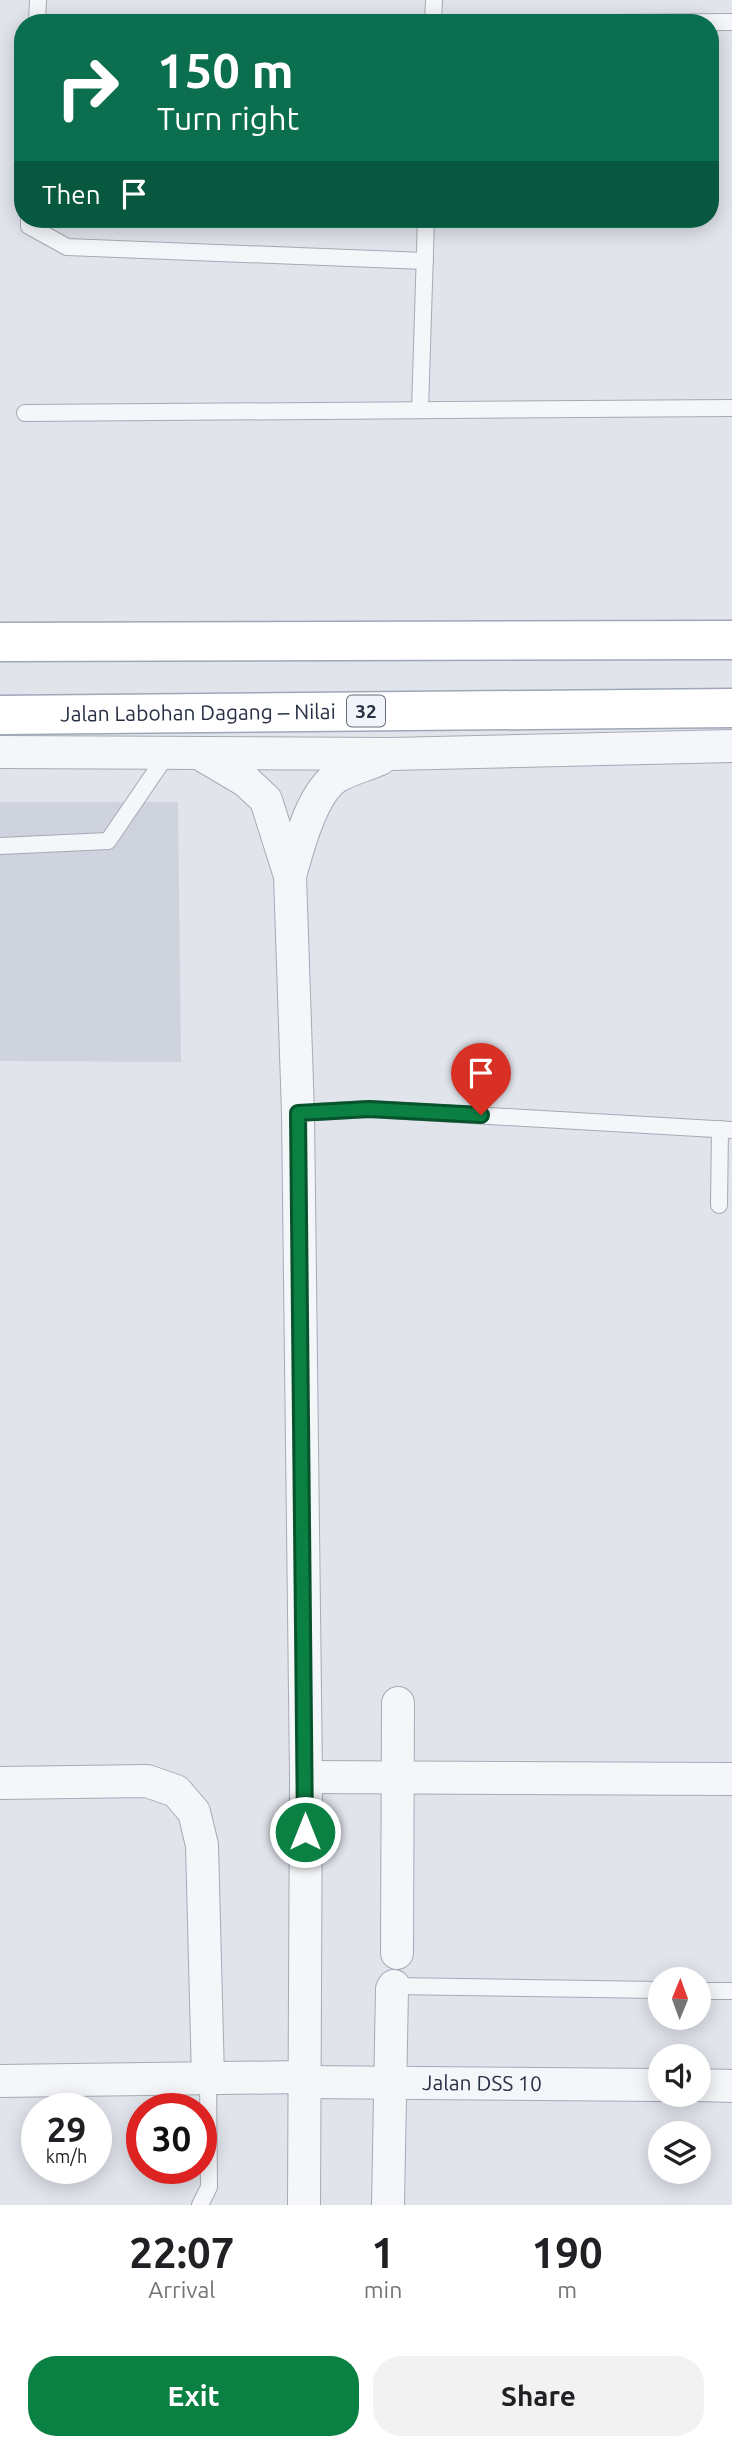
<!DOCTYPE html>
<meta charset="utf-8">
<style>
:root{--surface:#fff;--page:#f2f2f2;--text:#202124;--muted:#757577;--accent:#0b8043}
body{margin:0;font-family:Ubuntu,sans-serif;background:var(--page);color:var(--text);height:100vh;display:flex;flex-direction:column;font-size:26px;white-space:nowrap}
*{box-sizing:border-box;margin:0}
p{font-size:23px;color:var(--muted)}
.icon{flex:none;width:38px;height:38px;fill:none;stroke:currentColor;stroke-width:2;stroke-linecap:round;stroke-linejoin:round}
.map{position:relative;height:2205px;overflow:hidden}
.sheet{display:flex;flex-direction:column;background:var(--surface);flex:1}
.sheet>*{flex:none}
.top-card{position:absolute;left:14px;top:14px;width:705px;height:214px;border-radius:28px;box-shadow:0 4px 18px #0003;background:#0b6e4f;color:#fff;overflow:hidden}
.needle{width:46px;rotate:1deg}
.tools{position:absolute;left:648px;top:1967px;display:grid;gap:14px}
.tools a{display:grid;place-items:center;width:63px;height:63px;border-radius:50%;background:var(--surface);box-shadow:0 4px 18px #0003;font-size:35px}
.speed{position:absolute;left:21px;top:2093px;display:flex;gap:14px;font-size:35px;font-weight:700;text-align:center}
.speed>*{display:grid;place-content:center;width:91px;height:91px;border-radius:50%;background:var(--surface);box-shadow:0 4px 18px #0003;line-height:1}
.speed small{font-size:18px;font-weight:400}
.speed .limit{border:10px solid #d22;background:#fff;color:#111}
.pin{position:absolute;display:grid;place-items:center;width:60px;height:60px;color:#fff;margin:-72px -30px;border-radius:50% 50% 50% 0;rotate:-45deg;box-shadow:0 0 7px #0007}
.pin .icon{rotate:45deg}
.me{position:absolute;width:77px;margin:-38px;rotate:0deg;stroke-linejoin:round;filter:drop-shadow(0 0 5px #0008)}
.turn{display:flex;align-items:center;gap:24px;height:147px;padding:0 28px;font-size:32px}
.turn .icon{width:91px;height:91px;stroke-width:2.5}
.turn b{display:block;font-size:49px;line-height:60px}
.then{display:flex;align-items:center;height:66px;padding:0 28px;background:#0003;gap:14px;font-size:26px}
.eta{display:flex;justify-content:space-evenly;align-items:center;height:119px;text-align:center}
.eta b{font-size:42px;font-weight:700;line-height:49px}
.primary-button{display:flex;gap:14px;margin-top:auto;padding:14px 28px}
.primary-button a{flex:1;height:80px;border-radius:28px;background:var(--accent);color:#fff;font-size:28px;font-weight:700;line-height:80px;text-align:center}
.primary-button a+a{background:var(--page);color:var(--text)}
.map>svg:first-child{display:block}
.built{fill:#cfd3dd}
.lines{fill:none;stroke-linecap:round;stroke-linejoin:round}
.lane-casing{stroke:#a6aab6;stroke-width:18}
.street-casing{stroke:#a6aab6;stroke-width:34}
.primary-casing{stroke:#9fa7b8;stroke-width:41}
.lane{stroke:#f4f6f9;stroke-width:16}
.street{stroke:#f4f6f9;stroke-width:32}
.primary{stroke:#fff;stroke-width:38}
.route-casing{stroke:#07532c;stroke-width:18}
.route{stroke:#0b8043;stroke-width:12}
.labels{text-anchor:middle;stroke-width:6;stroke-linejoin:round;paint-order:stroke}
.shield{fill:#f1f4f8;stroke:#646b7b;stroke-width:2}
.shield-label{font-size:19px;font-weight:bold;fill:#283045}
.street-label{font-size:21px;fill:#283045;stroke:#f1f4f8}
</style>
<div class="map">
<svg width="732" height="2205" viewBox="0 0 732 2205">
<rect width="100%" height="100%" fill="#e1e4eb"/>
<path class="built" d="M0,802H178L181,1062L0,1061Z"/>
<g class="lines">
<g class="lane-casing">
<g id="lane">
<path d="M37,23L38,0"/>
<path d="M433,23L434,0"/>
<path d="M603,23L732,22"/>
<path d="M29,219V226L67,247L425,261"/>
<path d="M420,410L426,219"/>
<path d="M25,413L732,408"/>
<path d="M0,846L108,841L168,753"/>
<path d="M298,1113L369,1109L732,1130"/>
<path d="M719,1205L720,1129"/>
<path d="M394,1986L660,1990"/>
<path d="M698,1991H732"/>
<path d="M200,2205L209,2187L208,2078"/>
</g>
</g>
<g class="street-casing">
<g id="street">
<path d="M0,752L391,754L732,746"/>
<path d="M202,755L246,781L266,800L290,876C298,848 312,791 338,776C351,769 366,765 380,759"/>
<path d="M290,876L298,1113L306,1777L304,2205"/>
<path d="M306,1777L732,1779"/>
<path d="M0,1783L147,1781L176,1791L194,1812L202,1845L208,2078"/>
<path d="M397,1953L398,1703"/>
<path d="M0,2081L303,2077"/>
<path id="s1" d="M304,2082L660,2085"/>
<path d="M698,2085L732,2086"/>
<path d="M388,2205L392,1989L394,1986"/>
</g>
</g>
<g class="primary-casing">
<g id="primary">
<path d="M0,642L732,640"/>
<path id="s2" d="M0,715L732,708"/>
</g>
</g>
<use href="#lane" class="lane"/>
<use href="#street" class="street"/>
<use href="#primary" class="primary"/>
</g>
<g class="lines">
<g class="route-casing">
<path id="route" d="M305,1832L298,1113L369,1109L481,1115"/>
</g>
<use href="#route" class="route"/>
</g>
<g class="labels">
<rect class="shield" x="347" y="695.5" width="38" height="31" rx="5"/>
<g class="shield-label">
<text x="366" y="718">32</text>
</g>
<g class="street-label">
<text dy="7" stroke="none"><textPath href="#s2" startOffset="198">Jalan Labohan Dagang ‒ Nilai</textPath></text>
<text dy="7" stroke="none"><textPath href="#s1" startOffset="178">Jalan DSS 10</textPath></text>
</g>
</g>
</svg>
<div class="tools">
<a><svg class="needle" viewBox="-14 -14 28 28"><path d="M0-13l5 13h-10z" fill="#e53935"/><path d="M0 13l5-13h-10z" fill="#757577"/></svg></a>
<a><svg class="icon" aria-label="sound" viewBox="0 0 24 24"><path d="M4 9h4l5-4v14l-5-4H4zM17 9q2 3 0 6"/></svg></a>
<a><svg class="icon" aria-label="layers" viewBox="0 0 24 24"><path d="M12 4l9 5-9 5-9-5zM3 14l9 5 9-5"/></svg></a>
</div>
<div class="speed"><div>29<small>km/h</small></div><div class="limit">30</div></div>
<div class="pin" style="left:481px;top:1115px;background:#d93025"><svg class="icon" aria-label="arrive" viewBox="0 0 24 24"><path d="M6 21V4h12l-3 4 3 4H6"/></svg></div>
<svg class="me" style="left:305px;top:1832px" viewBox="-20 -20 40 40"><circle r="17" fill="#0b8043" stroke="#fff" stroke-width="3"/><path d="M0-11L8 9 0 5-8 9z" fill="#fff"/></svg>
<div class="top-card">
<div class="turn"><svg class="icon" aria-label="right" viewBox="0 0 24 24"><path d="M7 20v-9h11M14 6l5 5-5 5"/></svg><div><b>150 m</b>Turn right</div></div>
<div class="then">Then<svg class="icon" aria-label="arrive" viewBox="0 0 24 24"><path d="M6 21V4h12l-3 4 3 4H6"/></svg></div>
</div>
</div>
<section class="sheet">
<div class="eta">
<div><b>22:07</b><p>Arrival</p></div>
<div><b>1</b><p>min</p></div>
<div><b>190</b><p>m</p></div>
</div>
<div class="primary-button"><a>Exit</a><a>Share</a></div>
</section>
